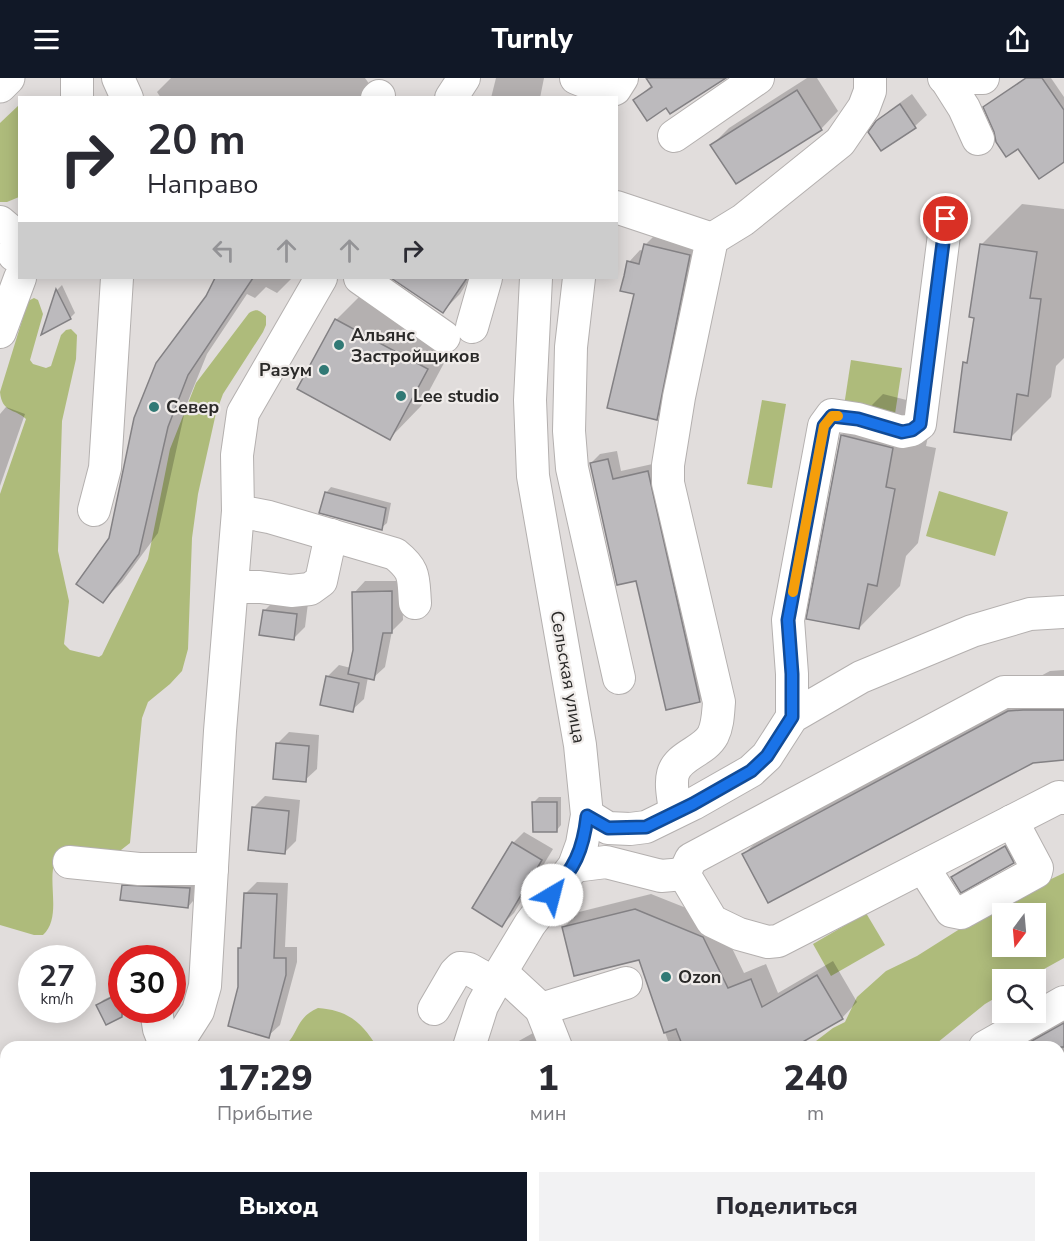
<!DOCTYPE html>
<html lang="ru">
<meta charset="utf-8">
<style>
:root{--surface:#fff;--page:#f2f2f3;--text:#2b2b33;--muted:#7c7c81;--accent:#111827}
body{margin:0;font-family:"Nunito Sans",sans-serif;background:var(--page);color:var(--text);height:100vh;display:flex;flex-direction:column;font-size:22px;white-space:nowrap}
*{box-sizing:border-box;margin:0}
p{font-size:20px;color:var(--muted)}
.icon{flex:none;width:33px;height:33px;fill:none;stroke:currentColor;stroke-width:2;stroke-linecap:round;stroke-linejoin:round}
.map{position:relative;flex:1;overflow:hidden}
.side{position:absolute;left:0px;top:963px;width:1065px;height:212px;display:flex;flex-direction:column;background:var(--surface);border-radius:18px 18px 0 0;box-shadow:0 3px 15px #0003}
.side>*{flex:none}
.top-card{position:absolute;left:18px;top:18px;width:600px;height:183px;border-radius:0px;box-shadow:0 3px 15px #0003;background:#fff;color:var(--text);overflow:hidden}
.needle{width:39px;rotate:196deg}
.tools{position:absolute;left:992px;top:825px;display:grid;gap:12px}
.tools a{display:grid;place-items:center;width:54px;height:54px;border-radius:0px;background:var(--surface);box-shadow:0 3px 15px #0003;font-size:30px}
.speed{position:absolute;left:18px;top:867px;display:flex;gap:12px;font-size:30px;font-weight:700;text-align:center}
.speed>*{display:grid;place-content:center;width:78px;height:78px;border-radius:50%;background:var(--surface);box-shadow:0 3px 15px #0003;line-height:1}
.speed small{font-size:15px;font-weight:400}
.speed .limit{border:9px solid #d22;background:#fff;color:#111}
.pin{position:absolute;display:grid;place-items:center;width:51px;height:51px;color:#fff;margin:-26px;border:3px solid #fff;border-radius:50%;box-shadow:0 2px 6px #0007}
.me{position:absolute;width:66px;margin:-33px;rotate:37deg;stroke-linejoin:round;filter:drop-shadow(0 0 4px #0008)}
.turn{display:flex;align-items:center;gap:21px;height:126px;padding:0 30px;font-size:27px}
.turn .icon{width:78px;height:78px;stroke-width:2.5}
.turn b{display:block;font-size:42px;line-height:51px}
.lanes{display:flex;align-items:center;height:57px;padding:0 30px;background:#0003;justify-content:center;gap:30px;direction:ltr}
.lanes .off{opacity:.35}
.eta{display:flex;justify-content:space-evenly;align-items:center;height:102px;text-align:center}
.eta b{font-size:36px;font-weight:800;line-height:42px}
.action{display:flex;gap:12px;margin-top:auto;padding:12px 30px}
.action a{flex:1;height:69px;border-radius:0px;background:var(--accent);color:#fff;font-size:24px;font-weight:800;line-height:69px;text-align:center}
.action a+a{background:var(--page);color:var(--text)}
header{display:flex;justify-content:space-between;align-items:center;height:78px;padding:0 30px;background:var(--accent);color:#fff;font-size:27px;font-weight:800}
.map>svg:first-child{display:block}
.green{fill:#aebb7b;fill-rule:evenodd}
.shadow{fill:#0003}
.building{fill:#bcbabd;stroke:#838184;stroke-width:1.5}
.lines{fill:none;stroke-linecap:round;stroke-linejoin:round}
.minor-casing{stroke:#b4b0af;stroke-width:34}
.major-casing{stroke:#b4b0af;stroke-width:35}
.minor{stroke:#fff;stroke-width:32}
.major{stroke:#fff;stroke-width:33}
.route-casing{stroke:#114b97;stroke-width:15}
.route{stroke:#1a73e8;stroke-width:10}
.slow{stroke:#f59e0b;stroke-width:10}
.poi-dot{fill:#317975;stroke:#efebe9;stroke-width:2}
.labels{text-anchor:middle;stroke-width:4.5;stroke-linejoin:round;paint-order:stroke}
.poi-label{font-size:18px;font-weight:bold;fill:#2a2928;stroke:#efebe9;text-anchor:start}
.street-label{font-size:18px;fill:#2a2928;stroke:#efebe9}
</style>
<header><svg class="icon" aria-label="menu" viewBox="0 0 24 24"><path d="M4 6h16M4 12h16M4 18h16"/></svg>Turnly<svg class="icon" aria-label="share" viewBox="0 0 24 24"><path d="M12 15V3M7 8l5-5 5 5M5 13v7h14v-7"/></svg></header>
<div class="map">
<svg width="1064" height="1174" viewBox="0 0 1064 1174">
<rect width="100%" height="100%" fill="#e1dddc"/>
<g class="green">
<path d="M19,27V119L7,124H0V45Z"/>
<path d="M34,220L38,222L43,236L30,282L33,286L46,290L51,288L61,257L66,252L71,251L77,257L76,281L62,343L58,473L69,523L64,566L70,572L99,579L102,577L148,481L170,371L196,305L249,235C257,230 259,232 266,238V247L263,254L223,316L216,335L198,416L192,460L188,571L182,593L170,606L148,624L142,640L130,765L121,772L57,777C56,782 54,787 53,791C50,812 60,841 43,857H34L0,847V416L26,341C14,330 2,335 0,314L28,223Z"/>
<path d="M851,282L902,290L895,336L844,328Z"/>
<path d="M762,322L786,326L772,410L747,406Z"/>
<path d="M939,413L1008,434L995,478L926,458Z"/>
<path d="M1064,795V880L1026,901L1002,902V916L985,926L932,969H813L816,963L833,950L845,944L857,919L886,893L917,878L1004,823ZM1002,836H1035V868H1002Z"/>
<path d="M866,835L885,867L831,898L813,866Z"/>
<path d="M318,930C347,932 362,944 377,969H282C300,958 293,941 318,930Z"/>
<path d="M1064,1144V1174H1012L1022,1169L1059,1168V1147Z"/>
<path d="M226,1169L502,1168L515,1174H226Z"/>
</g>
<g class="shadow">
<path d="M171,0H365L370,7L367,20H161L157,14Z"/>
<path d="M496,0H544L540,20H491Z"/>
<path d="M648,0H719L666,28L635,22L652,7Z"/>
<path d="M807,0H817L838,33L821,51L712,67L729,50Z"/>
<path d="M1025,0H1051L1064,19V82L1019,69L996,53L985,29Z"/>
<path d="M912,16L927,37L915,48L882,71L877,44L890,32Z"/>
<path d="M1022,126L1064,131V280L1056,288L1051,319L1010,360L965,285L970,280L975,238L981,167Z"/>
<path d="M657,155L701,166L668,328L657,340L629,184L640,172L644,173L645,167Z"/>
<path d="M217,200H292L277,215L266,209L255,220L247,216L207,276L186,328L158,455L122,504L103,523L110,461Z"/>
<path d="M393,200H470L460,216L443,233Z"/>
<path d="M62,207L75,235L70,240L43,254L57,212Z"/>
<path d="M368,210L458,259L421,328L390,360L336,242Z"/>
<path d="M883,316L934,329L926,368L936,370L918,465L906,478L900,508L859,550L842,357Z"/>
<path d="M6,329L25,336L0,408V336Z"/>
<path d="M617,373L621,393L657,385L709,613L700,622L667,630L637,501L591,385L600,376Z"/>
<path d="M331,409L391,425L387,445L381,450L326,415Z"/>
<path d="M365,503H402L403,542L392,553L385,589L373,600L368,599L364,621L352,632L327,599L339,587L351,590L354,572V515Z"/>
<path d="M276,521L308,525L305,549L294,560L264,533Z"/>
<path d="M1064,592V681L1032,683L744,776L785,735L1050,593Z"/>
<path d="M289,654L319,657L317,691L305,702L277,666Z"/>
<path d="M265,718L300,722L296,763L285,774L254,729Z"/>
<path d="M539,719H561V747L556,753L534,724Z"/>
<path d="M524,754L553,771L514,835L502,847L513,765Z"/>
<path d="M1011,764L1019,779L1013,784L953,800L958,794Z"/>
<path d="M129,803L195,805L193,823L188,829L123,808Z"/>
<path d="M257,804L288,805L285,869H297V884L280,947L268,958L240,909L239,871L243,867L246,815Z"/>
<path d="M651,816L719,843L744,895L766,886L778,915L833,883L857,924L842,940L792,969H670L640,880L564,849L579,834Z"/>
<path d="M122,913V932H133L107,945L98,927L103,922Z"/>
<path d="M1064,928V1008L1059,1010V969H984Z"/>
<path d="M542,950L553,969H508Z"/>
<path d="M6,1130V1168H0V1132Z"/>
<path d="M169,1168H212L206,1174L169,1172Z"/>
</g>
<g class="building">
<path d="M646,0H726L670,36L666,30L647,43L633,22L652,9Z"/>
<path d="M1026,0H1042L1064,32V84L1039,101L1018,71L1006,79L996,64L994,54L983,29Z"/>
<path d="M797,12L822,52L736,106L710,67Z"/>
<path d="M900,26L916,50L881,73L868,54L876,43Z"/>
<path d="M644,166L690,177L657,342L607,330L634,216L620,213L624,198L627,183L639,186Z"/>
<path d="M980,166L1037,174L1030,220L1041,221L1028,318L1017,316L1011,362L954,354L963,284L967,285L974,240L969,239Z"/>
<path d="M215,200H253L188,297L168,349L139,476L103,525L76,506L109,460L134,340L156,285L206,218Z"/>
<path d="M391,200H467L443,235Z"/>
<path d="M56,211L71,241L41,257Z"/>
<path d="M335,241L428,291L390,362L297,311Z"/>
<path d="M841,357L893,370L886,409L895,411L877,508L868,506L859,551L806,541Z"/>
<path d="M608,381L613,401L648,393L700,624L666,632L636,503L617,507L590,385Z"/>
<path d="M325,414L386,430L382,452L319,435Z"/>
<path d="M392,513V555H383L374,602L348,596L353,572L352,514Z"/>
<path d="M263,532L297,536L294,562L259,557Z"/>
<path d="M326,598L359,605L353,634L320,627Z"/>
<path d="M1023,632H1064V682L1033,685L768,825L742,776L1008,633Z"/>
<path d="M276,665L309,668L306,704L273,701Z"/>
<path d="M532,724H557V754H533Z"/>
<path d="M252,729L289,733L285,776L248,772Z"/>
<path d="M512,764L542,782L502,849L472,830Z"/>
<path d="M1005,768L1014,785L961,815L951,799Z"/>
<path d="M122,807L190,810L188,830L120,822Z"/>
<path d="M244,815L277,816L274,880H286V897L269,960L228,948L238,909V870H241Z"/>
<path d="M635,831L703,859L728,910L751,901L762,929L817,897L843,941L794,969H683L676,951L664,955L639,882L574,898L562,849Z"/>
<path d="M122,914V939L106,947L96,927Z"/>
<path d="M1064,945V969H1021Z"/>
</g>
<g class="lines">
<g class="minor-casing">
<g id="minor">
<path d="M77,0V20"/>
<path d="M118,0L127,20"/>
<path d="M576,0L609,13L615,11L622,0"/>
<path d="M944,0H983"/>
<path d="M945,0L964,30L978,61"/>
<path d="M377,20L379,18"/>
<path d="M451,20L464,0"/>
<path d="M674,58L758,0"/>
<path d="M616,129L712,161"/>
<path d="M0,144L13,155L17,163L14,177"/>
<path d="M360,200L444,259"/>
<path d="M579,200L571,269L569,353L572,390L619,600"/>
<path d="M472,249L486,200"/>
<path d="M0,254L20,200"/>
<path d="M94,432L105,390L117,200"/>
<path d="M238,433L269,439L395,476C416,493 413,499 415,525"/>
<path d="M233,509H260L291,513L310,511L321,503L331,457"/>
<path d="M1064,614H1004L691,781L684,796L712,843L739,856L768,864L778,863L1059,719L1064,720"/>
<path d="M792,639V596L788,542L824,348L832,337L858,341L902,354L912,352L920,346L946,141"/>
<path d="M675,734C674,722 670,707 673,696C678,677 704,674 713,657C718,647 718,635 719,624L668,405V387L679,319L712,161L743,142L840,64L864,29L870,13V0"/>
<path d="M587,737L608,750L630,751L646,749L693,726L751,693L767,678L792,639L861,599L972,553L1030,536L1064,534"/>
<path d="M69,784L139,791H212"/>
<path d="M574,788L606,784L661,798L684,796"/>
<path d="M923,789L951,833L961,835L1036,794L1037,790L1012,743"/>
<path d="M501,894L541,931L626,905"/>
<path d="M434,931L455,895L460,890L469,891L494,905"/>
<path d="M541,931L556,969"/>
<path d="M156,932L159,951L166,969"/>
<path d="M175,969L198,933L205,908L220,653L238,433L237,377L243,335L321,200"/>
<path d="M469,969L482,928L501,894L530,846L574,788L582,766L587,737L580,667L533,398L530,322L536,200"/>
<path d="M985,969L1064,924"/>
<path d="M1059,1056L1064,1053"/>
<path d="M0,1068L6,1082"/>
<path d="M49,1168L52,1174"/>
<path d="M594,1168L612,1174"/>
<path d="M94,1174L95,1168"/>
<path d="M713,1174L715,1168"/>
<path d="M829,1174L843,1168"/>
</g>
</g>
<g class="major-casing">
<path id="major" d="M0,8L8,0"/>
</g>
<use href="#minor" class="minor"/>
<use href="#major" class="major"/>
</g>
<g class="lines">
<g class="route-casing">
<path id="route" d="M552,817C574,789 583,774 587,738L608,750L646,749L693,726L751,693L767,678L792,639V596L788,542L824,348L832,338L858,341L902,354L912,352L920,346L946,141"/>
</g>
<use href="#route" class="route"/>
<path class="slow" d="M793,514L824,348L832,338H838"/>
</g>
<g class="poi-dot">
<circle cx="339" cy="267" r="6"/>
<circle cx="324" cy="292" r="6"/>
<circle cx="401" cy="318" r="6"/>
<circle cx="154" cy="329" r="6"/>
<circle cx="666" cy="899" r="6"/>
</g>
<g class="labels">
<g class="poi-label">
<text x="351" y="263">Альянс<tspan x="351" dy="21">Застройщиков</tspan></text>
<text x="312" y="298" text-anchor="end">Разум</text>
<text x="413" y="324">Lee studio</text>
<text x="166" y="335">Север</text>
<text x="678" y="905">Ozon</text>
</g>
<g class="street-label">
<text transform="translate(568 599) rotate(80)" y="6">Сельская улица</text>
</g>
</g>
</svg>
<div class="tools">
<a><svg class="needle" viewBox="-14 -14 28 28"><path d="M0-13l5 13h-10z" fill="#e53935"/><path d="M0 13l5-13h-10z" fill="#7c7c81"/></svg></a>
<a><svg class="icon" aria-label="search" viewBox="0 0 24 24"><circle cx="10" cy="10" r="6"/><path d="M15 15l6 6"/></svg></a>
</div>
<div class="speed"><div>27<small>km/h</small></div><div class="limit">30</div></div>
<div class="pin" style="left:946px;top:141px;background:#d93025"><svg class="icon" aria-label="arrive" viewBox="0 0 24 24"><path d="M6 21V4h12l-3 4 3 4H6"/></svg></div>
<svg class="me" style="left:552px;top:817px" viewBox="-20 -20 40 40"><circle r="19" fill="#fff"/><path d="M0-13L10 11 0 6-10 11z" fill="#1a73e8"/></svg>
<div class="top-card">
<div class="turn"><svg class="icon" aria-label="right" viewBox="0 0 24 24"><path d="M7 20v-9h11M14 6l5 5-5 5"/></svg><div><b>20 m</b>Направо</div></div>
<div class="lanes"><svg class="icon off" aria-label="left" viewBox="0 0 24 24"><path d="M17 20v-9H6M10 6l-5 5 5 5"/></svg><svg class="icon off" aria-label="ahead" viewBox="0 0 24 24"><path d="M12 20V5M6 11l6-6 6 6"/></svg><svg class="icon off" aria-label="ahead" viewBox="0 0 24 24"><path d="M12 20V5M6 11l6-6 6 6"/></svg><svg class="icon" aria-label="right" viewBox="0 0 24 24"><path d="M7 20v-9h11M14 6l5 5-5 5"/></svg></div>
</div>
<section class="side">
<div class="eta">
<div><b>17:29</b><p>Прибытие</p></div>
<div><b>1</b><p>мин</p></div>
<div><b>240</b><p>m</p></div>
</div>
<div class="action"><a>Выход</a><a>Поделиться</a></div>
</section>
</div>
